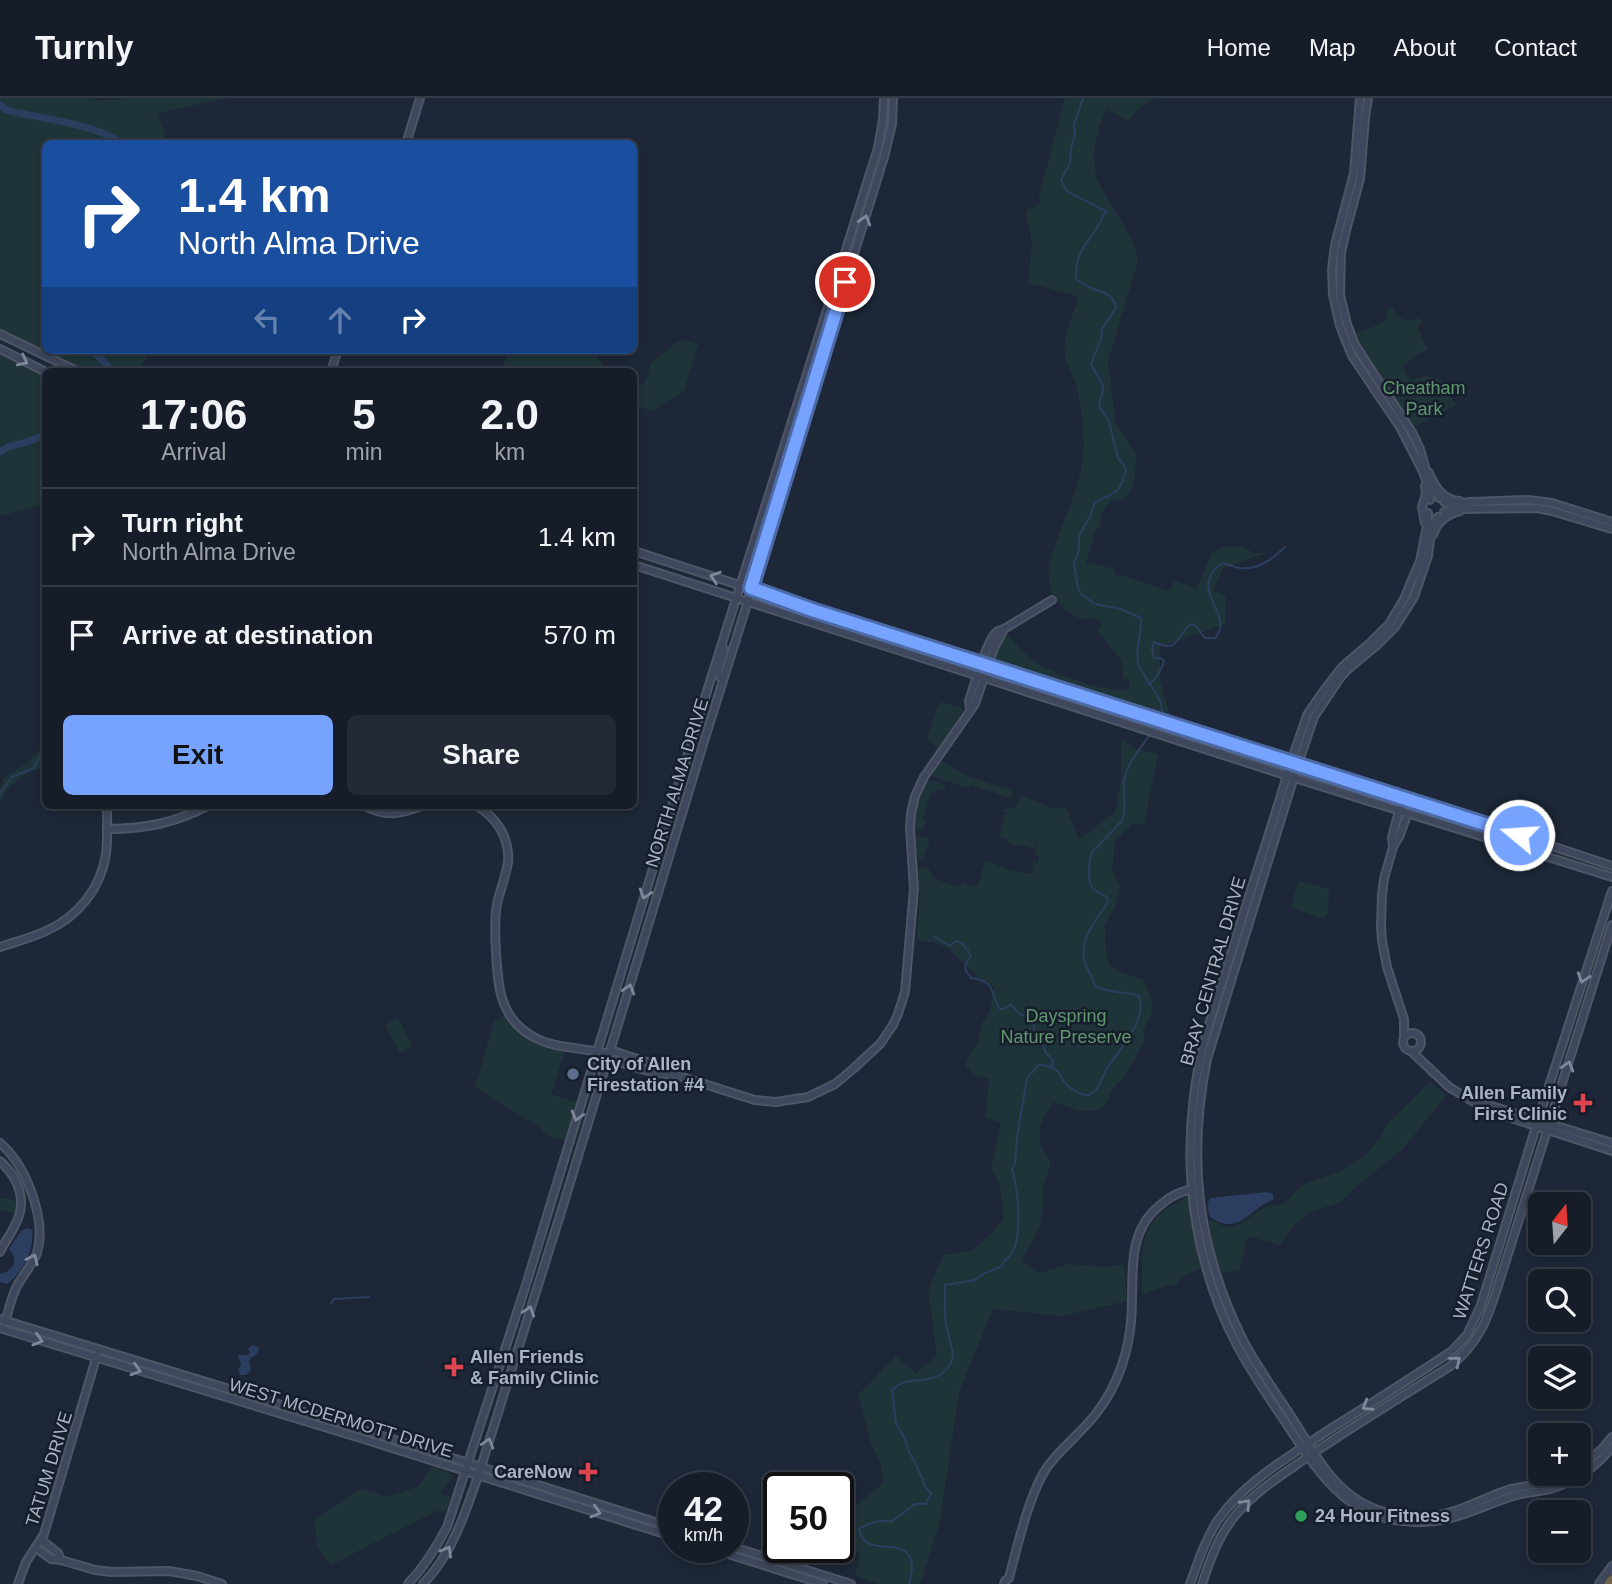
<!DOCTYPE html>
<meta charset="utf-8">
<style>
:root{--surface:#161d29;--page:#232a35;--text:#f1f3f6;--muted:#9ea2a8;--line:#353b46;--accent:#75a3ff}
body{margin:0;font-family:Arial,sans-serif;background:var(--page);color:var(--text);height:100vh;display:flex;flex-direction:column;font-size:26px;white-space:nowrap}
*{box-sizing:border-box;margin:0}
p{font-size:23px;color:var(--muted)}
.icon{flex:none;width:38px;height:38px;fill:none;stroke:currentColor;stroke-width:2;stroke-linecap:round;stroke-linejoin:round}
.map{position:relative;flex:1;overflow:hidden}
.details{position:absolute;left:42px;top:270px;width:595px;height:441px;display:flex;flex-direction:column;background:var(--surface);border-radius:10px;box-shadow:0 4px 10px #0003,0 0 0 2px var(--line)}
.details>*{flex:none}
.hud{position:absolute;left:42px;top:42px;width:595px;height:214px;border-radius:10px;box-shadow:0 4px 10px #0003,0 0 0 2px var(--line);background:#1a4fa0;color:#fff;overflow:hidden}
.needle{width:46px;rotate:17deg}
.tools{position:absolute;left:1528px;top:1094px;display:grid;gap:14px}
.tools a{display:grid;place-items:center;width:63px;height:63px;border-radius:10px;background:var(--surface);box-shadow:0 4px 10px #0003,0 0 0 2px var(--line);font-size:35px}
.speed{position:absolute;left:658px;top:1374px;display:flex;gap:14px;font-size:35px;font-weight:700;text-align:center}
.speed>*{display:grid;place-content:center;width:91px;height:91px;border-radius:50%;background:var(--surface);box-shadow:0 4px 10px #0003,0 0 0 2px var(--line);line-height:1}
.speed small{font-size:18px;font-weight:400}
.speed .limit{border:4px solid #111;border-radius:10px;background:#fff;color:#111}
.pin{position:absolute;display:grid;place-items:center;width:60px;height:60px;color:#fff;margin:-30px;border:4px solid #fff;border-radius:50%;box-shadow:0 2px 7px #0007}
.me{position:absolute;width:77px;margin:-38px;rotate:288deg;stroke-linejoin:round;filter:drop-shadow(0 0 5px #0008)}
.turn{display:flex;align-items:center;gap:24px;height:147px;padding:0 21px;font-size:32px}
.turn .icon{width:91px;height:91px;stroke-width:2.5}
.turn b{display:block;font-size:49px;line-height:60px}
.lanes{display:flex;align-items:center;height:66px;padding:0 21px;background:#0003;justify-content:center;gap:35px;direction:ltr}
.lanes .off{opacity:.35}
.eta{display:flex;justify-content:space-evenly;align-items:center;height:119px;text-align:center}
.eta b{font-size:42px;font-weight:800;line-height:49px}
.cta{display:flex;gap:14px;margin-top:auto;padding:14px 21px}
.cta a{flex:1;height:80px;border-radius:10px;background:var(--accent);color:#111;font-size:28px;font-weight:800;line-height:80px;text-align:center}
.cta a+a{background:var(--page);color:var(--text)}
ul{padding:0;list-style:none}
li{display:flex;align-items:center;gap:21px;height:98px;padding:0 21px;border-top:2px solid var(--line)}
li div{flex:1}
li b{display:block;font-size:26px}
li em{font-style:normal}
header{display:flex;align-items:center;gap:42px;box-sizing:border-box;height:98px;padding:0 35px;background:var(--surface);border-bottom:2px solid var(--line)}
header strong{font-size:33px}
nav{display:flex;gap:38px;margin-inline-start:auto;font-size:24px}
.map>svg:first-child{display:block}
.green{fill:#1f3438}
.water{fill:#2c3e5f}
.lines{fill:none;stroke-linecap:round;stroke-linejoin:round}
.stream{stroke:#2c3e5f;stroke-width:2}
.river{stroke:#2c3e5f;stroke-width:7}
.secondary-casing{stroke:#4e5666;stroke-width:10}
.highway-casing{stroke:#3b4352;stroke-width:12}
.secondary{stroke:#3e475b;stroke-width:6}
.highway{stroke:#6f634c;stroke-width:9}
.oneway{stroke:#7f889b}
.route-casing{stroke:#4c6aa6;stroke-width:18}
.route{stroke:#75a3ff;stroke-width:12}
.service-dot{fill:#5c6f8a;stroke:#161e2c;stroke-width:2.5}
.health-dot{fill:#e0444e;stroke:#161e2c;stroke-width:2.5}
.leisure-dot{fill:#2e9e5b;stroke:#161e2c;stroke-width:2.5}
.labels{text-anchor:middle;stroke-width:5;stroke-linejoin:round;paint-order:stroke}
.park-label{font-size:18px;fill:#60976f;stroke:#161e2c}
.street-label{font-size:18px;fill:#aab3c5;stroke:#161e2c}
.poi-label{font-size:18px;font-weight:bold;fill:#aab3c5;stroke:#161e2c;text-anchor:start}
</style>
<header>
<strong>Turnly</strong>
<nav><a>Home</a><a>Map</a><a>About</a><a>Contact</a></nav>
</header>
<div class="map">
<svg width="1612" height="1486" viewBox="0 0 1612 1486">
<rect width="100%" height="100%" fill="#1d2737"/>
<g class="green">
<path d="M0,0H88L103,3L125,0H227L158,15L167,45L46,46V252H151L142,267L153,273H88L68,266L0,233Z"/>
<path d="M1065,0H1155L1141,8L1128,23L1107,12L1100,26L1094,51V64L1097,82L1134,145L1138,163L1108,263L1116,326L1137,357L1133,390L1123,401L1112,402L1103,412L1100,428L1095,434L1086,465H1091L1114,471L1115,476L1118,478H1125L1168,493L1173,489V482L1197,490L1211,456L1223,449L1243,448L1253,455H1267L1223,470L1213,493L1226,497L1225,526L1160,549V582L1171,620L1152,613L1150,616L996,567L992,562L998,546L1005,537L1009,538C1031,566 1049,573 1082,584C1096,588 1110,593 1125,592L1130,588L1128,581L1123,579L1121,562L1097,532L1101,529L1100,523L1094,519L1086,522C1067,517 1051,502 1049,482C1047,469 1052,457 1056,445C1065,417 1080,389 1083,359C1085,335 1082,309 1075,285C1072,275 1066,266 1065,255C1063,239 1071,218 1078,204L1077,200L1074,197L1028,185L1032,146L1026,115L1027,111L1036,109L1040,105L1039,99Z"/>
<path d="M1389,209L1393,211C1398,222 1408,225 1419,220L1422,225L1417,229L1428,251L1412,259V262L1402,267L1407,278L1412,282L1425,278L1441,281L1456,307L1414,329L1367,261L1356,235L1384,225Z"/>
<path d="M685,242L698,246L684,293L652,313L634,307V287C647,288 648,278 650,266L677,244Z"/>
<path d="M510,252H592L608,273H500Z"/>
<path d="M0,257L46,279L45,406L0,418Z"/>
<path d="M943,604L962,610L963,613L941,650H937L928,643V639L938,607Z"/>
<path d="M1121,641L1136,651L1158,656L1144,727L1133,725L1115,743L1112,771L1120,789L1114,811L1105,827L1106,853L1109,867L1123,875L1144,882C1154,907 1157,909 1143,932L1145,943L1125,978L1115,988L1106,1005L1098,1012L1079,1013L1054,1004C1044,1017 1035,1033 1042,1049C1044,1054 1050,1059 1050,1064C1051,1071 1046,1078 1044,1085C1042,1092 1044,1100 1043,1107C1042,1128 1033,1145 1021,1163L1040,1175L1068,1166L1106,1169L1124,1166L1127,1203L1062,1218L993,1211L959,1294L940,1424L920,1486H879L855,1478L860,1457L853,1449L847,1437L856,1408L883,1385L880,1363L872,1349L858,1297L896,1258L916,1275L937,1257L928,1193L943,1157L972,1153L992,1135L1004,1120L999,1085L991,1071L1001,1025L985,1020L989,981L975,977L965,967L979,941L981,927L990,912L994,889L980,881L950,852L938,845L917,842L920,796L918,771L928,770L935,781L960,789L963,785L977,789L985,764L991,763C1002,772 1017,774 1031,776L1034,764L1037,765L1039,758L1035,757L1038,748L1037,747L1035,751L1019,746L1018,748L1007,744V741L999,739L1006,715L1003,714L1004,711C1021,710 1013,708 1022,697L1053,711L1066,709L1079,741L1115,714L1121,682Z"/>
<path d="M44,648H45V668C34,671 17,681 9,690C5,694 3,701 0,706C0,675 3,681 27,665C33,660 37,653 44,648Z"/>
<path d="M940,662L969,679L1012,692L1013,695L1011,700L1008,701V699L971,687L969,690L934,679L932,675L940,664Z"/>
<path d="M930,682L943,686L946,690L944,692L938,691L934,696L931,695L923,721L926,723L923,731L916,732C911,718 918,697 925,683Z"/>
<path d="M918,739H923L930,741L923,762H920L918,760L916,740Z"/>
<path d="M1300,783L1326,790L1329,792L1328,814L1326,819L1322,820L1292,810L1291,807L1298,785Z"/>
<path d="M505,917C524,938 536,947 565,953L551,996L579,1005L568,1043L546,1037L542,1031L475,989L494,924Z"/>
<path d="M398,920L413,948L400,955L385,927Z"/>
<path d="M1431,983L1446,998L1402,1052L1357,1088L1341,1104L1308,1115L1292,1129L1280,1147L1248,1138L1239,1173L1221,1175L1214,1154L1209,1121L1224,1128L1235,1129L1265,1109L1285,1105L1302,1087L1339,1074L1364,1059L1382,1037L1386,1027Z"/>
<path d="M1189,1098L1204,1170C1190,1174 1183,1176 1175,1188L1169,1187L1142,1196C1143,1170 1138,1141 1156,1120C1165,1110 1178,1104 1189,1098Z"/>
<path d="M0,1100L19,1103L18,1113L16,1115L0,1112Z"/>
<path d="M432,1369L454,1377L440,1395L451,1399L446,1413H436L331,1467L317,1449L315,1421L361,1391L387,1399L419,1388Z"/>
</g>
<g class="water">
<path d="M1267,1094L1273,1096V1102C1248,1111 1240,1139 1210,1119L1207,1107L1210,1100Z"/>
<path d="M27,1130L32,1132C35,1151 23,1174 7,1186L0,1184V1176C14,1173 19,1162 9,1151L21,1133Z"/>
<path d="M252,1247L258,1249L259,1252L256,1257L251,1260L249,1264L251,1272L246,1277H240L238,1272L241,1266L238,1257H248L250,1254L248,1251Z"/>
</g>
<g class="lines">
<g class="stream">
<path d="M1083,0L1074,27L1075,37L1071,50L1070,65L1061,82L1068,94L1106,113C1102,120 1099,127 1095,133C1081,153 1076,156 1076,181C1081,184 1086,188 1091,190C1103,195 1114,196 1116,210L1102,231L1101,241L1091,266L1103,288V293L1099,305L1101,311L1109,323L1118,360L1124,367L1126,373C1124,379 1122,385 1119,390C1115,397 1101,400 1094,405L1091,417L1079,438V451L1074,466L1078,490L1082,497L1095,506L1121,511L1141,520C1142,536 1135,550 1138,565C1139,571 1143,574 1146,580C1151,589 1164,604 1162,616C1161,621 1156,627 1154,631"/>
<path d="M1149,587C1156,580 1162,572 1164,563L1161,560H1154L1152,550L1154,544C1179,556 1176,538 1191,526L1195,527L1205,540H1215C1233,520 1199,499 1211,477C1214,471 1217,468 1223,465C1229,467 1234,469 1240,470C1259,472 1272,461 1285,449"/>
<path d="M0,695L12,679L34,670L40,658H43L46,661"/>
<path d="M935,839L950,848L956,843L963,846L971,857L965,868L966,873L971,880C998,884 989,895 1000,911H1004L1011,907L1020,916L1029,919L1033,922L1035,940L1043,948L1046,955L1053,962L1052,968"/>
<path d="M331,1206L334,1201L369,1199"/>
<path d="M909,1486C910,1481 912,1474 912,1469C911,1433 864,1464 859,1431C868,1425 881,1421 891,1424L915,1406H926L931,1395L926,1390L916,1366L908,1352L906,1343L896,1325L892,1292C906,1279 916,1285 932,1280C942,1277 952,1269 953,1257C953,1254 947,1231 946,1226C944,1213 945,1200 945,1187L975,1182L983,1176L1002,1168C1004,1161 1008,1161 1012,1155C1023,1136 1018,1092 1012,1071L1015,1065L1017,1039L1027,980L1039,967C1046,967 1054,969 1059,975C1061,978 1062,981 1064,984C1069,990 1081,998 1088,997C1098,995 1103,978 1107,970C1118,953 1150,919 1138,897C1123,894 1109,895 1095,888C1092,879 1086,870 1084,861C1080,838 1097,822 1108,804L1107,799C1102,796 1095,794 1092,789C1087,781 1089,763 1092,754L1122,723C1127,710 1123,697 1124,684C1126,666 1141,650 1151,635"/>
</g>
<g class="river">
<path d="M0,7L6,12C37,20 98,26 122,46"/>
<path d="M92,252L112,273"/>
<path d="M0,354L8,349L30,343L46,336"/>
</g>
<g class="secondary-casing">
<g id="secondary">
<path d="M1360,0L1354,75L1335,147L1332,171L1333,197L1340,228L1352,258L1400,329L1423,374L1430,395V402"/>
<path d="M1368,0L1365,20L1360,81L1347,129L1341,155L1340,197L1347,226L1355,247L1413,336L1420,351L1428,379"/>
<path d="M406,46L420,0"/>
<path d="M0,236L77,273"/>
<path d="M0,251L46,274"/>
<path d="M331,273L338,252"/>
<path d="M1429,375C1435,389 1443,402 1460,403"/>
<path d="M1432,389L1439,400"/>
<path d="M1444,404L1454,407L1470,404L1528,402L1552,405L1612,424"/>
<path d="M1444,414L1455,411L1537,410L1552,413L1612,431"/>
<path d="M1428,415V423L1420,463L1404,501L1389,526L1370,545L1342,569L1322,595L1307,617L1291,664C1271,732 1248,799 1228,866C1214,910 1199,953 1194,998C1183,1082 1197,1172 1237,1247C1251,1274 1269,1300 1286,1325C1320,1377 1348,1424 1418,1424C1455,1425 1484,1406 1517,1397C1528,1394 1539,1394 1550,1391C1574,1384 1596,1369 1612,1349"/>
<path d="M1438,419L1432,425L1428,458L1414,499L1395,529L1376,548L1347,572L1340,580L1314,619L1298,666L1207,961C1187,1060 1197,1149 1242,1240C1257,1270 1278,1297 1296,1326C1317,1360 1337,1398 1378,1412C1401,1420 1428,1422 1451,1414C1472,1408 1490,1397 1511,1391C1533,1386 1551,1387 1572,1376"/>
<path d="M1425,425L1422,409L1426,396L1425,388"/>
<path d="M1433,437C1437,423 1447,417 1460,413"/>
<path d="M634,453L1135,615L1474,722L1612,768"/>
<path d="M634,467L1282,676L1612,779"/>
<path d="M849,536L850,533L854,530L871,535"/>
<path d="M723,550L724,554L718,575L720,579L723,580"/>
<path d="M970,611L969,603C974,589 987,539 998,533C1000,532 1002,532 1004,531L1052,502"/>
<path d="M1220,656L1224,649L1254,657H1262"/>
<path d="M363,707C387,720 400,716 424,707"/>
<path d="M475,707C496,718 510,740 508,764C506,778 500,792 497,806C494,822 495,838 496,854C498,887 499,919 532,938C556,952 584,949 609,956L613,953L659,968L676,977L742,998L755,1002L776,1004L808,999L835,986L853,971L880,946L893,927L898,916L905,894L914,791L910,730L911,715L915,698L924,679L975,606L994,550L1004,531"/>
<path d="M1399,713L1392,739L1393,749L1384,781L1382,797L1381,828L1382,843L1387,869L1404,921V939"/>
<path d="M1399,713L1403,707L1407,706L1459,722H1468"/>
<path d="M107,731C144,731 176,725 209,707"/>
<path d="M1393,749L1399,739L1408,715"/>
<path d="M0,849C15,844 31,840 46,833C78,819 101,790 106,756C108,740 107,723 107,707"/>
<circle cx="1412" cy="944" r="9"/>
<path d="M1411,953L1449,989L1487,1012L1612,1053"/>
<path d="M609,956L610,961C632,968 652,976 675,977"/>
<path d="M1482,1007H1488L1612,1045"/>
<path d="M0,1045C26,1067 47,1122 37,1155C32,1167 24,1176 17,1188C11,1199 9,1212 5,1224"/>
<path d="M0,1063C20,1081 28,1105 14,1129C10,1138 4,1145 0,1154"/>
<path d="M0,1221L389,1340L674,1430"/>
<path d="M0,1230L367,1342L674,1439"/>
<path d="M1578,1371L1602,1351L1612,1339"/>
<path d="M41,1442L58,1455L61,1462"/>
<path d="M706,1449L823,1486"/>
<path d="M733,1449L851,1486"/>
<path d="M36,1450L51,1461L61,1462L95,1472L112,1474L169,1473L197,1478L222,1486"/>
<path d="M18,1486L26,1464L44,1436L97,1257"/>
<path d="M408,1486C424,1469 436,1450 447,1429L525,1190L708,590L878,50L883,22L884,0"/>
<path d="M423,1486C454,1454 467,1410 481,1369L562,1111L705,640L769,436L772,421L884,59L892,26L893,0"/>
<path d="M1004,1486L1005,1483L1009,1480C1017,1449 1030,1393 1048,1368C1062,1349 1081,1335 1095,1317C1106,1303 1115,1287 1121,1270C1126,1255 1130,1239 1131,1223C1135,1182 1124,1137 1159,1108C1169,1099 1180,1093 1193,1091"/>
<path d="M1190,1486C1198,1464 1205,1442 1218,1422C1244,1385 1284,1362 1321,1337C1365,1309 1409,1282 1452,1253L1467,1237L1481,1207L1538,1022L1612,793"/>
<path d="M1202,1486C1210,1462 1218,1439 1234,1419C1255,1393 1282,1377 1309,1358C1355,1327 1402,1298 1449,1269C1484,1242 1490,1212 1503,1172L1612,827"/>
<path d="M1599,1486L1612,1468"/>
</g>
</g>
<g class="highway-casing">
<path id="highway" d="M1609,1486L1612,1482"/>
</g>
<use href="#secondary" class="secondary"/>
<use href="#highway" class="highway"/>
</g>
<defs><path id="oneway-chevron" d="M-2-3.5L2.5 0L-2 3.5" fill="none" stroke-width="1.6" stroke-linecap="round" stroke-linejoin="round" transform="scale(1.75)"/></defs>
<g class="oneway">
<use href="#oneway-chevron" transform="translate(865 122) rotate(-73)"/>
<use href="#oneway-chevron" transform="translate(23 263) rotate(27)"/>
<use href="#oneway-chevron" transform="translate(715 479) rotate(-162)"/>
<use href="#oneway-chevron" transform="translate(645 796) rotate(107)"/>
<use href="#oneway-chevron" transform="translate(1583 880) rotate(108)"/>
<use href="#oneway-chevron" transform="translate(629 891) rotate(-73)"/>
<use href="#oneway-chevron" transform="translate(1568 968) rotate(-73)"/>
<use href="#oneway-chevron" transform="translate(577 1018) rotate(107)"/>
<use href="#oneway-chevron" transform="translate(33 1161) rotate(-65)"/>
<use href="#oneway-chevron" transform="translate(529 1213) rotate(-72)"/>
<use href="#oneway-chevron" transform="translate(38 1242) rotate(17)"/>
<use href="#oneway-chevron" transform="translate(1456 1263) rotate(-39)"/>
<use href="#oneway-chevron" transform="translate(136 1272) rotate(17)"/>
<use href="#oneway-chevron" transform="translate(1367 1308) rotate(148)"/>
<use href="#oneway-chevron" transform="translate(488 1345) rotate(-73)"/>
<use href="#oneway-chevron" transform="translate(1246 1406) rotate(-46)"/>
<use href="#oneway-chevron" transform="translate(596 1414) rotate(17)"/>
<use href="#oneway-chevron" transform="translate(447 1453) rotate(-60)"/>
</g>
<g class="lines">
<g class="route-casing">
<path id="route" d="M845,184L751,490L812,512L1519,737"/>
</g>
<use href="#route" class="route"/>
</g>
<circle class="service-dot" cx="573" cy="976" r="7"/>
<g class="health-dot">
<path d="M1579.5 994.5h7v7h7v7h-7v7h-7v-7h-7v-7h7z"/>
<path d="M450.5 1258.5h7v7h7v7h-7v7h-7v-7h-7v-7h7z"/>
<path d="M584.5 1363.5h7v7h7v7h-7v7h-7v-7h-7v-7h7z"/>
</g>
<circle class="leisure-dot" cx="1301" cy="1418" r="7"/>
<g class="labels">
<g class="park-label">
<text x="1424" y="296">Cheatham<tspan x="1424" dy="21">Park</tspan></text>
<text x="1066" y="924">Dayspring<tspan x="1066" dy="21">Nature Preserve</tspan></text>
</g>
<g class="street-label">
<text transform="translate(677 685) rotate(-73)" y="6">NORTH ALMA DRIVE</text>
<text transform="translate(1213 873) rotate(-74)" y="6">BRAY CENTRAL DRIVE</text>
<text transform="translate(1481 1153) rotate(-72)" y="6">WATTERS ROAD</text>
<text transform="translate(341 1320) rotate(17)" y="6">WEST MCDERMOTT DRIVE</text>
<text transform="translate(49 1371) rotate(-73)" y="6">TATUM DRIVE</text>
</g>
<g class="poi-label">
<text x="587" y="972">City of Allen<tspan x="587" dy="21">Firestation #4</tspan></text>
<text x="1567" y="1001" text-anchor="end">Allen Family<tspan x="1567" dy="21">First Clinic</tspan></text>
<text x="470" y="1265">Allen Friends<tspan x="470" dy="21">&amp; Family Clinic</tspan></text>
<text x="572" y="1380" text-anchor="end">CareNow</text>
<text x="1315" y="1424">24 Hour Fitness</text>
</g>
</g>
</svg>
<div class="tools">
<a><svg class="needle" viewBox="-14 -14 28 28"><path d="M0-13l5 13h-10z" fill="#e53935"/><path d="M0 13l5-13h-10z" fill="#9ea2a8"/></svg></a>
<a><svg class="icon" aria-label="search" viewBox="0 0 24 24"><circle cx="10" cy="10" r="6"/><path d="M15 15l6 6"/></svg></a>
<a><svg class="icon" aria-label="layers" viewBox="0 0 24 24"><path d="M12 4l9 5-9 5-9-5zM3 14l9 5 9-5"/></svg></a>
<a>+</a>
<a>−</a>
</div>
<div class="speed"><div>42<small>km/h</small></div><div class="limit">50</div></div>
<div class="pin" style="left:845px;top:184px;background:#d93025"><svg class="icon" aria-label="arrive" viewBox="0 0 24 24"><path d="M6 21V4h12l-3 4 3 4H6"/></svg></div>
<svg class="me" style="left:1519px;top:737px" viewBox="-20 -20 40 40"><circle r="17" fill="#75a3ff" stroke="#fff" stroke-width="3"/><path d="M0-11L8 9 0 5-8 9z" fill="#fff"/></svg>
<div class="hud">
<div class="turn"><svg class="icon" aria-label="right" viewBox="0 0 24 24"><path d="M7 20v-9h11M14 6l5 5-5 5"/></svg><div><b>1.4 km</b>North Alma Drive</div></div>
<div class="lanes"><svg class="icon off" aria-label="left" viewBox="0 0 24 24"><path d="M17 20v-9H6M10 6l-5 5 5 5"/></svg><svg class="icon off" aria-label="ahead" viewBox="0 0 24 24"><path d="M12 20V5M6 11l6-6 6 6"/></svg><svg class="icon" aria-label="right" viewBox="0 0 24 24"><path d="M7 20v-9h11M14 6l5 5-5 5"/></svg></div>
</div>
<section class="details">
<div class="eta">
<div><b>17:06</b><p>Arrival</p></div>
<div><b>5</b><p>min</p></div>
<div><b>2.0</b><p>km</p></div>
</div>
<ul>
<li><svg class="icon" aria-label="right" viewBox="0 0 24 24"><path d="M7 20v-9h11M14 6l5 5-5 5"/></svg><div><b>Turn right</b><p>North Alma Drive</p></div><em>1.4 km</em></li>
<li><svg class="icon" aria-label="arrive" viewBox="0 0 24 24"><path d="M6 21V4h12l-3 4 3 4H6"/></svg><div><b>Arrive at destination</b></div><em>570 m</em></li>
</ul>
<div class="cta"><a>Exit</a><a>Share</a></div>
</section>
</div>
